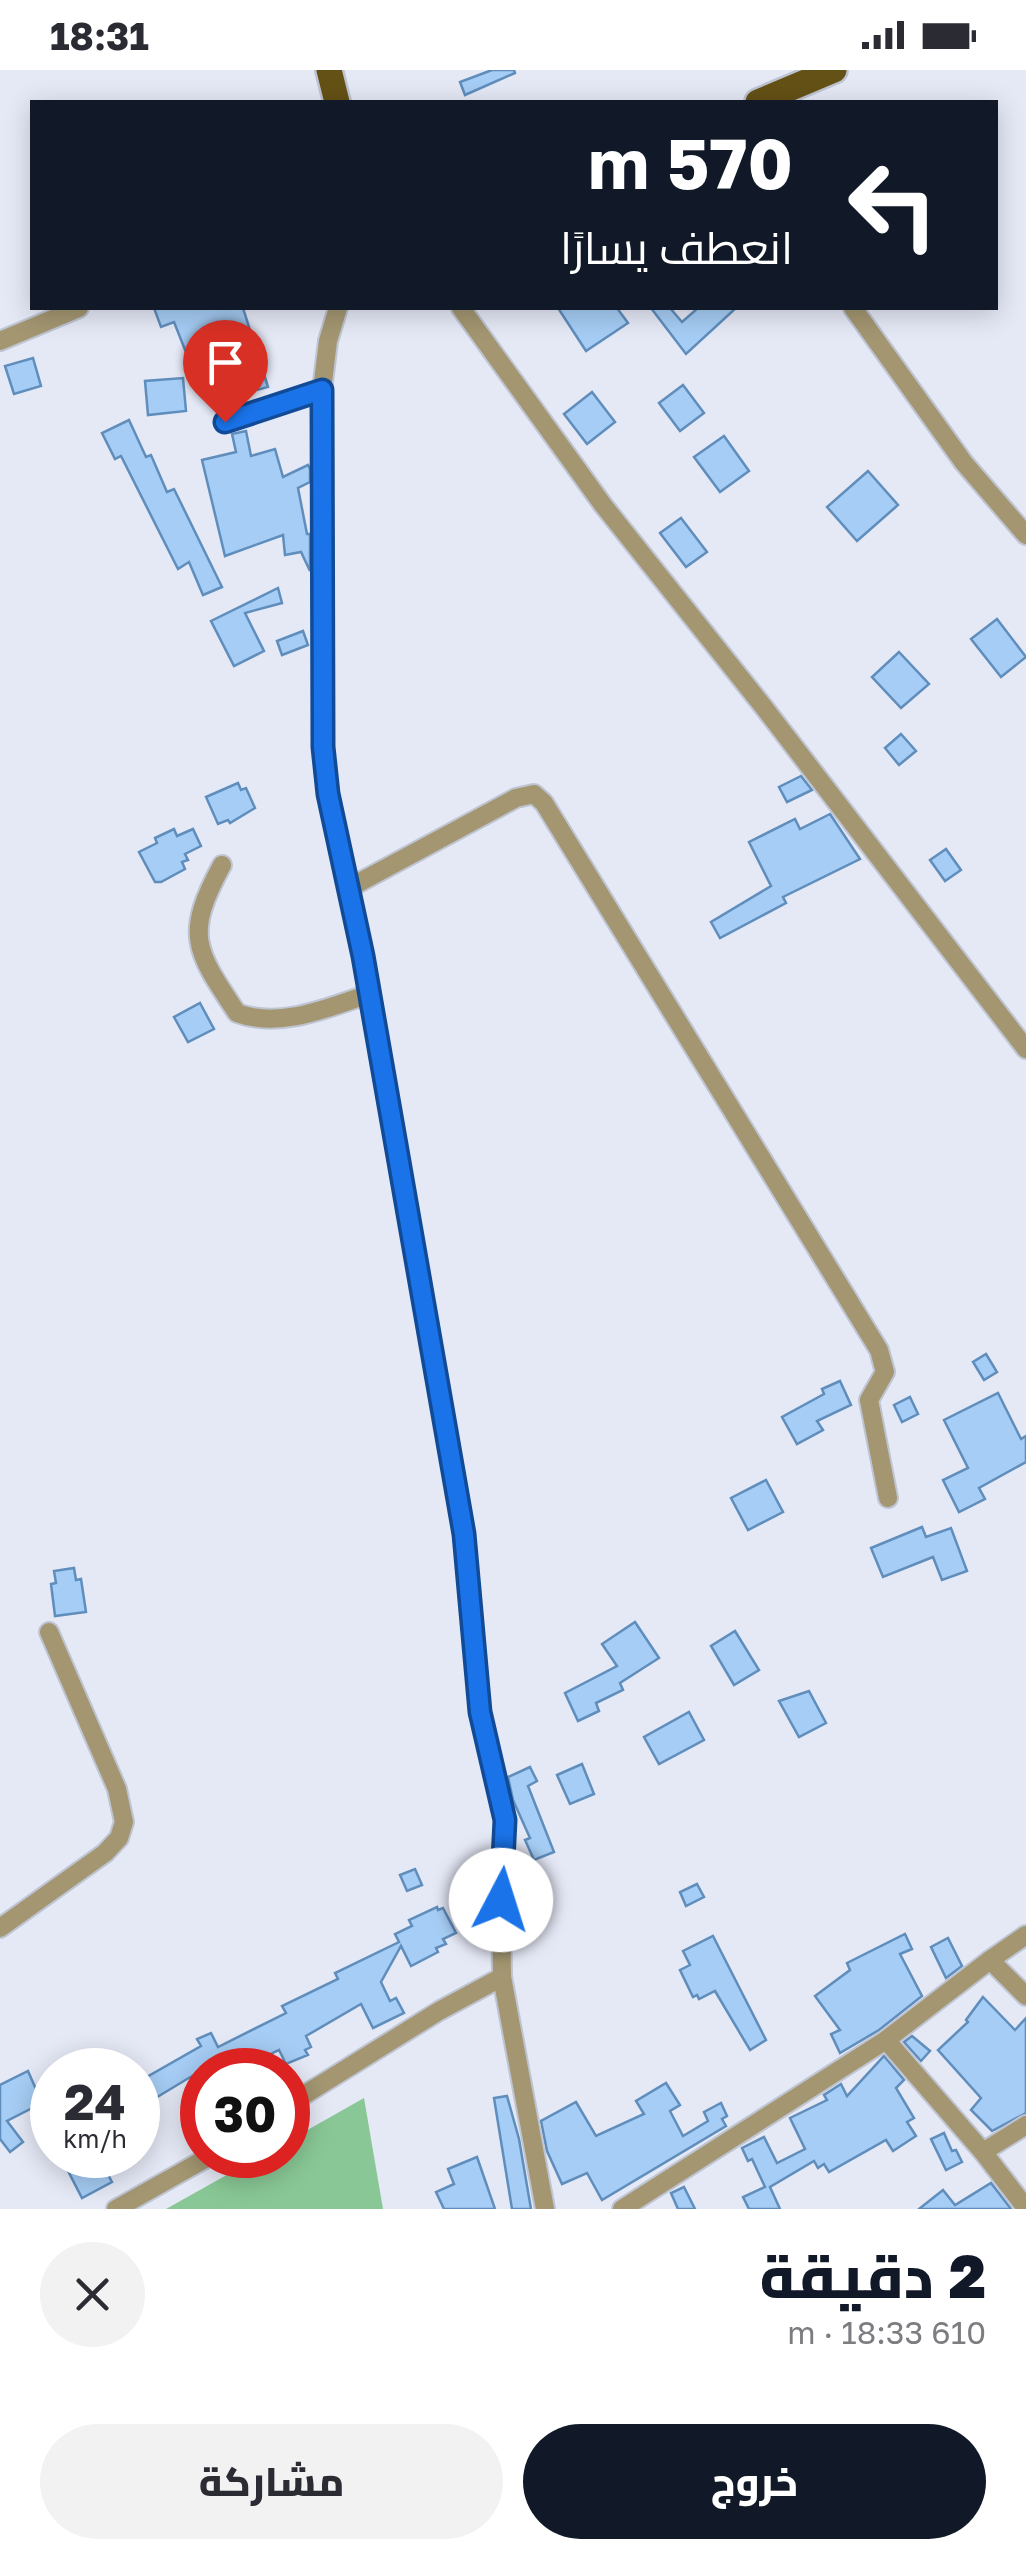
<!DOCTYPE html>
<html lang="ar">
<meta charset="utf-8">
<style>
:root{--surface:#fff;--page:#f2f2f3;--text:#2b2b33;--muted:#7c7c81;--accent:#111827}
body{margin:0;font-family:"Golos Text",Cairo,sans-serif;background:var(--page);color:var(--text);direction:rtl;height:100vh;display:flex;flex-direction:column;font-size:38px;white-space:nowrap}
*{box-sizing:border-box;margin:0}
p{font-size:32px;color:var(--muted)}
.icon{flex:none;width:55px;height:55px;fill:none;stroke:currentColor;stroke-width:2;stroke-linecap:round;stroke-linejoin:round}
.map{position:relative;height:2139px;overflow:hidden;direction:ltr}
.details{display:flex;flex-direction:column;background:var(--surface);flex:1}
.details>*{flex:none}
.banner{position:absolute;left:30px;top:30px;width:968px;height:210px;border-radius:0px;box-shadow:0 5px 25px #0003;direction:rtl;background:#111827;color:#fff;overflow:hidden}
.speed{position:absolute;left:30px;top:1978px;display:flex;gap:20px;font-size:50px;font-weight:700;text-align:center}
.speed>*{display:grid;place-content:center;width:130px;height:130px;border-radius:50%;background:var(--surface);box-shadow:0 5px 25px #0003;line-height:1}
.speed small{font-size:25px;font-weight:400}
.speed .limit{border:15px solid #d22;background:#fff;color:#111}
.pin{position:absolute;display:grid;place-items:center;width:85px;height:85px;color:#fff;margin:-102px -42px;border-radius:50% 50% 50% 0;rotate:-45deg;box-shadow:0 0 10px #0007}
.pin .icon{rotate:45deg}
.me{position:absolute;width:110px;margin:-55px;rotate:5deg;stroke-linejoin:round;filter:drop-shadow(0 0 8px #0008)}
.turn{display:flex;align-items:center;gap:35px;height:210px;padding:0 40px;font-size:45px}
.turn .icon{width:130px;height:130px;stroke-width:2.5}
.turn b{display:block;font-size:70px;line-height:85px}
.round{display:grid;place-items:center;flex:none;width:105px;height:105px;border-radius:52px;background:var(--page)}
.head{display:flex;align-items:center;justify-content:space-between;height:170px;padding:0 40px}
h1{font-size:60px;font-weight:800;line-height:75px;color:var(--accent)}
.button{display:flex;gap:20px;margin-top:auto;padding:20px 40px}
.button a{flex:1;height:115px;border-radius:60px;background:var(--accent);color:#fff;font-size:40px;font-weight:800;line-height:115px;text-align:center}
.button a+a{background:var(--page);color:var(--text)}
.status{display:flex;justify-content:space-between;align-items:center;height:70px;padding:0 50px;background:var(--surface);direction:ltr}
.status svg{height:28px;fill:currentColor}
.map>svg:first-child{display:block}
.green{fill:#89c896}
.building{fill:#a6cdf5;stroke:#5f8dbc;stroke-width:2.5}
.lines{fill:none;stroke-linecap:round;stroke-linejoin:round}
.street-casing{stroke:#bfc4d2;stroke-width:22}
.primary-casing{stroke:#bfc4d2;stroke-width:30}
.street{stroke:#a39671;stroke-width:18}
.primary{stroke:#645115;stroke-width:25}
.route-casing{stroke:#114b97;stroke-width:25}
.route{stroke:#1a73e8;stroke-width:18}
</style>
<div class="status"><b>18:31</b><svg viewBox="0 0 49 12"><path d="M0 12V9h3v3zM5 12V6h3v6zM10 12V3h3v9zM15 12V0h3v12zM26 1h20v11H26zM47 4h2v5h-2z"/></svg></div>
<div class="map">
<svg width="1026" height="2139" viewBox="0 0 1026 2139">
<rect width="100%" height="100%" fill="#e5e9f6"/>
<path class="green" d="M364,2028L383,2139H166L262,2085H288V2071Z"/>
<g class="building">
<path d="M492,0H514L515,3L465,25L460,12Z"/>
<path d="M154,238H243L268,317L238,325L227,285L223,286L222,283L191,295L174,252L161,257Z"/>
<path d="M558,238H617L628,253L586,281Z"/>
<path d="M651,238H670L682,252L698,238H736L686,284Z"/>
<path d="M33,288L41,316L14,324L5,296Z"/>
<path d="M183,308L186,341L148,345L145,311Z"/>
<path d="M683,315L704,343L680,361L659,333Z"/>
<path d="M592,322L615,352L587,374L564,344Z"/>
<path d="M129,350L146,387L151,385L167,422L174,419L222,517L203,525L189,492L178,499L121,386L115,389L102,363Z"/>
<path d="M246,361L251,386L275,379L283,407L308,395L310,399V412L298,418L307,464H310V501L301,482L285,485L283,465L225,486L202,390L236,382L232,364Z"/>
<path d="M724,366L749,401L720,422L694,387Z"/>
<path d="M868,401L898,435L857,471L827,437Z"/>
<path d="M681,448L707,482L686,497L660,463Z"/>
<path d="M278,518L282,533L245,543L264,581L234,596L211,551Z"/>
<path d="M997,549L1026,587L1001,607L971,569Z"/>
<path d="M303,561L308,575L282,585L277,571Z"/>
<path d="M899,582L929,614L901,638L872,607Z"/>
<path d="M901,664L916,681L899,695L885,678Z"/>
<path d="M801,706L812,720L787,732L779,717Z"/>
<path d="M238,713L241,720L246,718L255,738L230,753L228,750L218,754L206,727Z"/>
<path d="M830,744L860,789L783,827L786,833L720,868L711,852L771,816L749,772L795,749L800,759Z"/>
<path d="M174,759L177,766L193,759L201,776L185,784L188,790L182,792L185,799L161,812H155L139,782L157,773L155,768Z"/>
<path d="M946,779L961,800L945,811L930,790Z"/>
<path d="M200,933L214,959L188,972L174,947Z"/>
<path d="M986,1284L997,1302L984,1310L973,1292Z"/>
<path d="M840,1311L851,1335L817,1351L823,1360L797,1374L782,1347L824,1324L822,1319Z"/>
<path d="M998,1323L1021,1369L1026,1366V1392L979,1418L985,1429L959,1442L943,1410L968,1398L944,1350Z"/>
<path d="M910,1327L918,1344L902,1352L894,1335Z"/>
<path d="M766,1410L783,1442L748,1460L731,1428Z"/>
<path d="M922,1457L926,1467L951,1458L967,1501L942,1510L933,1487L883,1507L871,1478Z"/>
<path d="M74,1498L76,1510L81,1509L86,1542L55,1546L51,1514L56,1513L54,1501Z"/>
<path d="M635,1552L659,1588L620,1613L623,1620L596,1633L599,1641L578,1651L565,1623L617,1596L602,1574Z"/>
<path d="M735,1561L759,1600L734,1615L711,1576Z"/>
<path d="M809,1621L826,1653L799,1667L779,1631Z"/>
<path d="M689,1642L704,1670L659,1694L644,1667Z"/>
<path d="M582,1694L594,1724L570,1734L557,1705Z"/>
<path d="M530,1697L537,1711L528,1716L554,1782L534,1790L525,1770L530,1768L513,1730L508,1707Z"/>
<path d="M415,1799L422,1815L407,1821L400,1805Z"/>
<path d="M697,1814L704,1827L686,1836L680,1822Z"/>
<path d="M437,1837L438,1840L443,1838L456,1863L443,1869L446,1874L436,1878L438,1882L411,1896L401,1876L381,1912L390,1931L396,1928L404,1943L373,1958L361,1934L306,1966L311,1977L305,1980L308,1985L286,1994L279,1980L238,2000L232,1988L202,2000L149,2032L147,2027L138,2032V2012L201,1976L197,1969L211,1963L218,1977L286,1943L282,1936L338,1909L335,1903L399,1872L395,1864L412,1856L409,1850Z"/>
<path d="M905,1864L912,1879L900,1884L922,1926L879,1960L840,1983L831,1964L840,1960L815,1926L850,1900L847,1893Z"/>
<path d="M713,1866L766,1970L750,1980L715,1921L699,1929L697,1925L693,1927L680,1900L690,1895L683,1881Z"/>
<path d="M948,1868L962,1896L946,1908L931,1877Z"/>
<path d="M983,1927L1015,1960L1026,1948V2043L992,2061L971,2040L981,2028L938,1980L968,1952L966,1950Z"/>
<path d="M912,1966L930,1981L921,1991L904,1972Z"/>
<path d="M884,1986L904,2010L896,2018L914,2048L907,2052L916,2066L893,2081L886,2070L829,2102L824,2094L818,2098L814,2091L770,2117L780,2139H749L743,2127L765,2117L752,2089L748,2091L742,2078L764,2067L777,2093L805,2079L790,2048L827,2030L824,2025L841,2014L847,2026Z"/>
<path d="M28,2001L42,2033L7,2051L23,2072L10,2082L0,2069V2015Z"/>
<path d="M666,2013L680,2035L670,2041L683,2066L708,2051L704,2042L721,2033L727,2046L722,2049L726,2056L602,2130L587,2103L562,2114L547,2081L541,2051L576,2032L596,2066L644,2044L636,2031Z"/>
<path d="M507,2026L519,2069L531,2139H512L494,2028Z"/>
<path d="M944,2063L952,2081L956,2080L962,2092L946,2100L931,2069Z"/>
<path d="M76,2085L99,2088L112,2112L82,2128L66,2097L78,2091Z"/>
<path d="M477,2087L495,2139H444L436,2122L454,2114L448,2099Z"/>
<path d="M991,2113L1011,2139H919L943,2120L955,2135Z"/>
<path d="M684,2117L695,2139H678L671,2123Z"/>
</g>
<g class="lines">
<g class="street-casing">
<g id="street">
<path d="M338,238L328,271L322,320L323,677L329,724L363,886L464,1464L481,1642L505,1751L501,1831L502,1907L545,2139"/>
<path d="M461,238L603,435L766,640L1026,979"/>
<path d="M853,238L964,393L1026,465"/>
<path d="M0,271L79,238"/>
<path d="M225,352L322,320"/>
<path d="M222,795C184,865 195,880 237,943C280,959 327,938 369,924"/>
<path d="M349,818L516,728L534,724L544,733L879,1280L885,1302L869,1330L888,1428"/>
<path d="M0,1858L105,1783L119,1768L124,1752L117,1719L49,1562"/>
<path d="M990,1890L1026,1865"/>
<path d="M886,1970L983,2082L1026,2138"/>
<path d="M288,2035L439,1941L502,1907"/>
<path d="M983,2082L1026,2055"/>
<path d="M116,2139L212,2085"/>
<path d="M622,2139L886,1970L990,1890L1026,1926"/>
</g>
</g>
<g class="primary-casing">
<g id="primary">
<path d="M329,0L337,32"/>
<path d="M758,32L834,0"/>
</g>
</g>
<use href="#street" class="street"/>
<use href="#primary" class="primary"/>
</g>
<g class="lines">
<g class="route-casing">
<path id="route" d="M225,352L322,320L323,677L328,724L363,886L464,1464L480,1642L505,1750L501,1830"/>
</g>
<use href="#route" class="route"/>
</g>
</svg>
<div class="speed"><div>24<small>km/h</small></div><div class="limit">30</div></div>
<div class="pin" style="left:225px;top:352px;background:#d93025"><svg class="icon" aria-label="arrive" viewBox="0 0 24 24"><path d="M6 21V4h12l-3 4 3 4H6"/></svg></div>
<svg class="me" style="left:501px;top:1830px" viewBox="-20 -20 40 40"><circle r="19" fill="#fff"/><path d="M0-13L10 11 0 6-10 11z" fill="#1a73e8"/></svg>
<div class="banner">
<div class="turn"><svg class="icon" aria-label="left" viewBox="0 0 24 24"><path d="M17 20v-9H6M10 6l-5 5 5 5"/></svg><div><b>570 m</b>انعطف يسارًا</div></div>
</div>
</div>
<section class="details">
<div class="head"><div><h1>2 دقيقة</h1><p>610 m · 18:33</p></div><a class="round"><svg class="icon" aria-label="close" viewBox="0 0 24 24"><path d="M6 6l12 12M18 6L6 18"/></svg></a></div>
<div class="button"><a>خروج</a><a>مشاركة</a></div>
</section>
